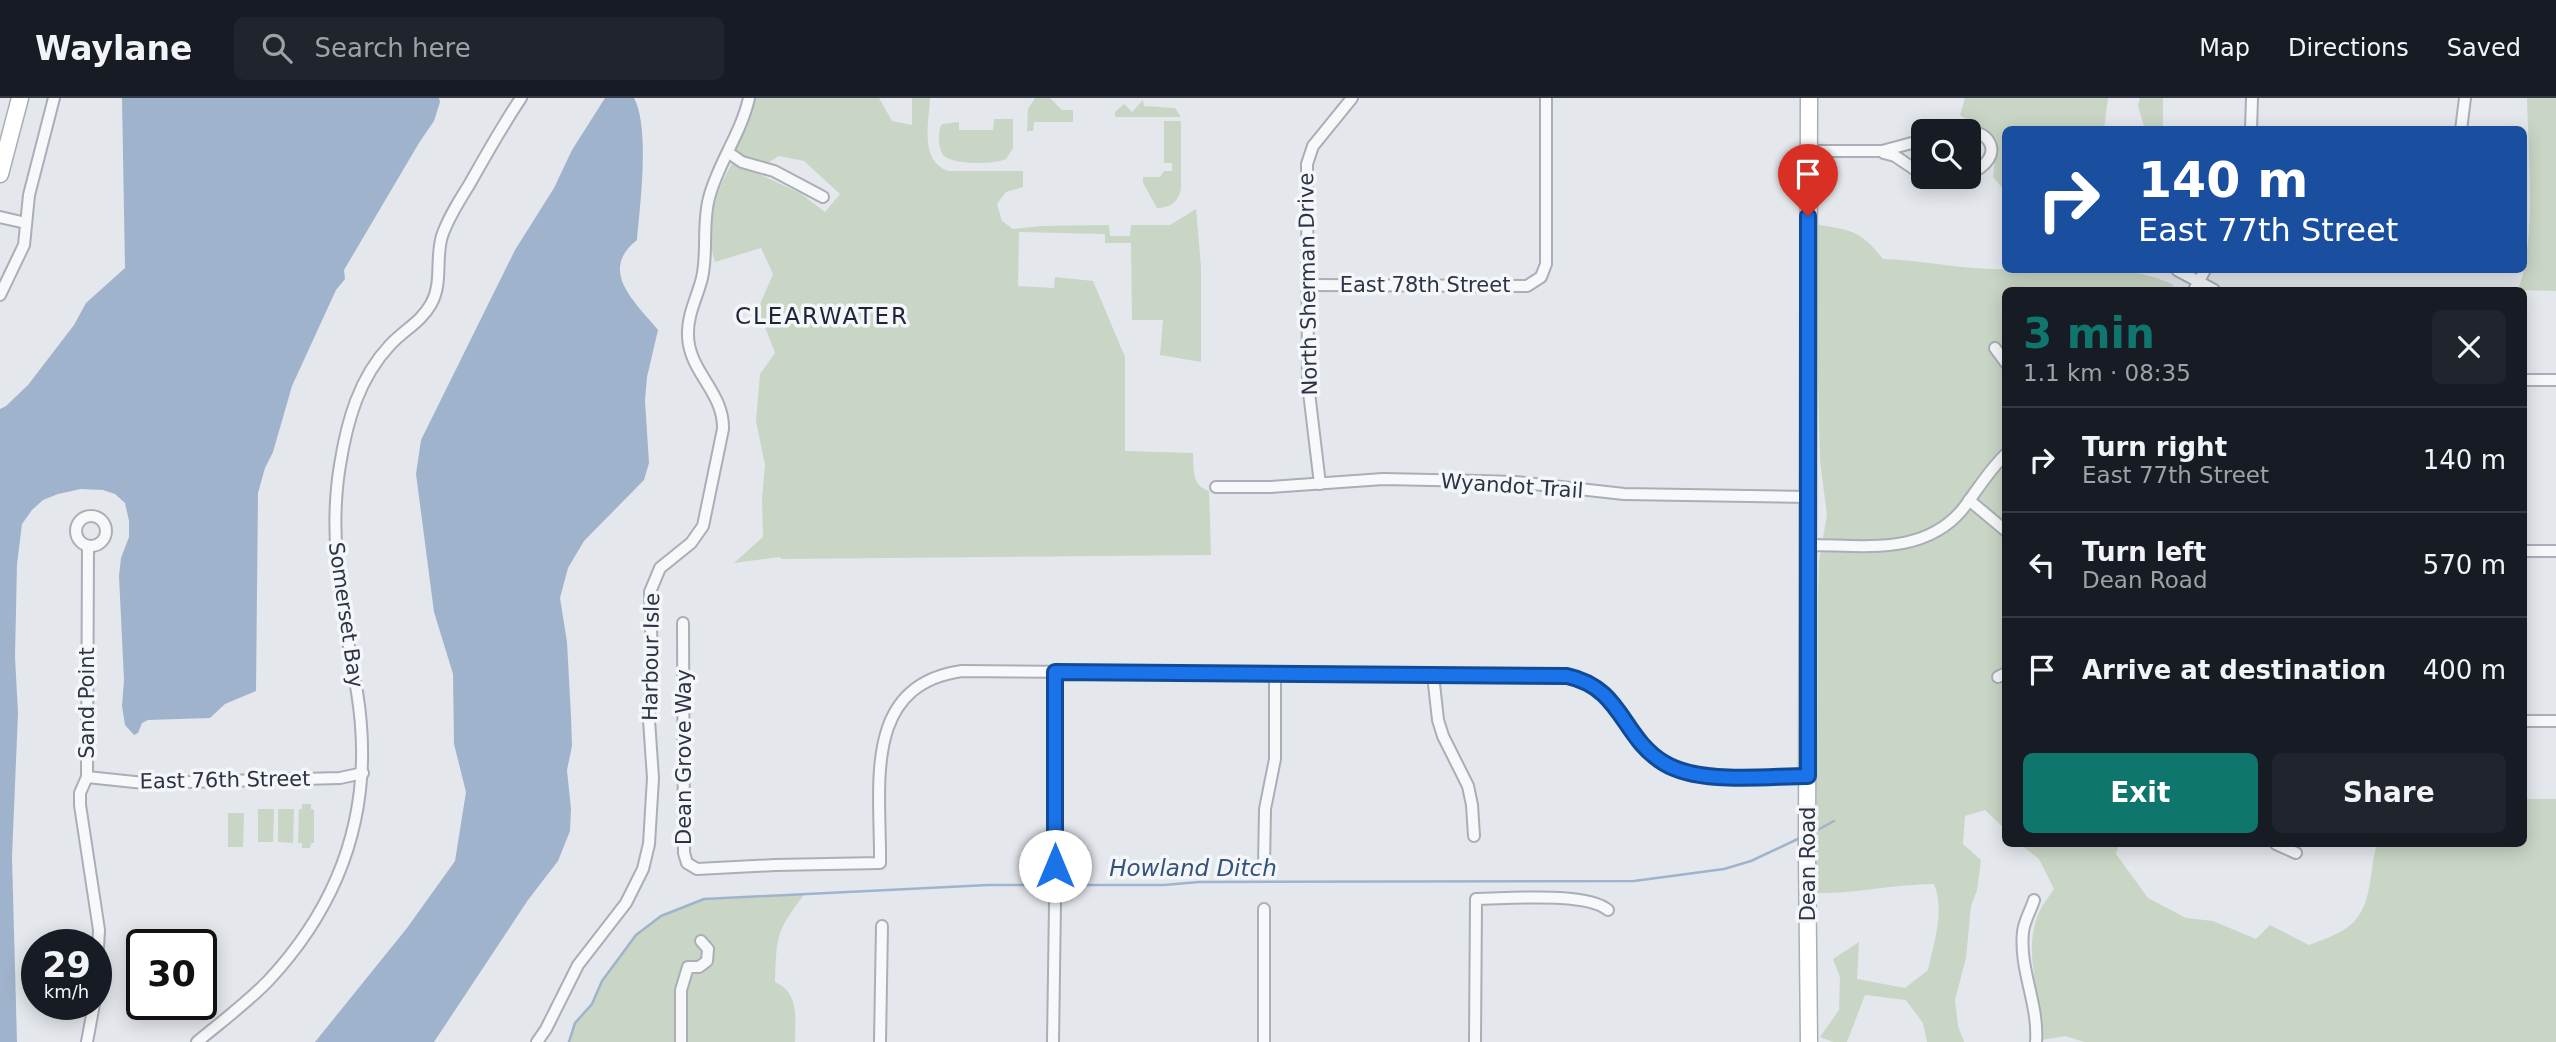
<!DOCTYPE html>
<meta charset="utf-8">
<style>
:root{--surface:#171b24;--page:#20242c;--text:#f1f3f6;--muted:#9ea1a6;--line:#363941;--accent:#0f766e}
body{margin:0;font-family:"DejaVu Sans",sans-serif;background:var(--page);color:var(--text);height:100vh;display:flex;flex-direction:column;font-size:26px;white-space:nowrap}
*{box-sizing:border-box;margin:0}
p{font-size:23px;color:var(--muted)}
.icon{flex:none;width:38px;height:38px;fill:none;stroke:currentColor;stroke-width:2;stroke-linecap:round;stroke-linejoin:round}
.map{position:relative;flex:1;overflow:hidden}
.details{position:absolute;left:2002px;top:189px;width:525px;height:560px;display:flex;flex-direction:column;background:var(--surface);border-radius:10px;box-shadow:0 4px 18px #0003}
.details>*{flex:none}
.banner{position:absolute;left:2002px;top:28px;width:525px;height:147px;border-radius:10px;box-shadow:0 4px 18px #0003;background:#1a4fa0;color:#fff;overflow:hidden}
.buttons{position:absolute;left:1911px;top:21px;display:grid;gap:14px}
.buttons a{display:grid;place-items:center;width:70px;height:70px;border-radius:10px;background:var(--surface);box-shadow:0 4px 18px #0003;font-size:35px}
.speed{position:absolute;left:21px;top:831px;display:flex;gap:14px;font-size:35px;font-weight:700;text-align:center}
.speed>*{display:grid;place-content:center;width:91px;height:91px;border-radius:50%;background:var(--surface);box-shadow:0 4px 18px #0003;line-height:1}
.speed small{font-size:18px;font-weight:400}
.speed .limit{border:4px solid #111;border-radius:10px;background:#fff;color:#111}
.pin{position:absolute;display:grid;place-items:center;width:60px;height:60px;color:#fff;margin:-72px -30px;border-radius:50% 50% 50% 0;rotate:-45deg;box-shadow:0 0 7px #0007}
.pin .icon{rotate:45deg}
.me{position:absolute;width:77px;margin:-38px;rotate:0deg;stroke-linejoin:round;filter:drop-shadow(0 0 5px #0008)}
.turn{display:flex;align-items:center;gap:24px;height:147px;padding:0 21px;font-size:32px}
.turn .icon{width:91px;height:91px;stroke-width:2.5}
.turn b{display:block;font-size:49px;line-height:60px}
.round{display:grid;place-items:center;flex:none;width:74px;height:74px;border-radius:10px;background:var(--page)}
.head{display:flex;align-items:center;justify-content:space-between;height:119px;padding:0 21px}
h1{font-size:42px;font-weight:700;line-height:52px;color:var(--accent)}
.cta{display:flex;gap:14px;margin-top:auto;padding:14px 21px}
.cta a{flex:1;height:80px;border-radius:10px;background:var(--accent);color:#fff;font-size:28px;font-weight:700;line-height:80px;text-align:center}
.cta a+a{background:var(--page);color:var(--text)}
ul{padding:0;list-style:none}
li{display:flex;align-items:center;gap:21px;height:105px;padding:0 21px;border-top:2px solid var(--line)}
li div{flex:1}
li b{display:block;font-size:26px}
li em{font-style:normal}
header{display:flex;align-items:center;gap:42px;box-sizing:border-box;height:98px;padding:0 35px;background:var(--surface);border-bottom:2px solid var(--line)}
header strong{font-size:33px}
nav{display:flex;gap:38px;margin-inline-start:auto;font-size:24px}
.search{width:490px;height:63px;background:var(--page);display:flex;align-items:center;gap:18px;box-sizing:border-box;padding:0 24px;border-radius:10px;color:var(--muted);font-size:26px}
.map>svg:first-child{display:block}
.green{fill:#c9d6c5}
.water{fill:#9fb4cc}
.lines{fill:none;stroke-linecap:round;stroke-linejoin:round}
.stream{stroke:#9fb4cc;stroke-width:2.5}
.street-casing{stroke:#a9aeb7;stroke-width:14}
.secondary-casing{stroke:#a9aeb7;stroke-width:19}
.street{stroke:#f7f8fa;stroke-width:10}
.secondary{stroke:#fff;stroke-width:16}
.route-casing{stroke:#114b97;stroke-width:18}
.route{stroke:#1a73e8;stroke-width:12}
.labels{text-anchor:middle;stroke-width:7;stroke-linejoin:round;paint-order:stroke}
.street-label{font-size:21px;fill:#2b3445;stroke:#f4f6f9}
.neighbourhood-label{font-size:23px;letter-spacing:2px;fill:#1d2536;stroke:#f4f6f9}
.water-label{font-size:23px;font-style:italic;fill:#34527a;stroke:#f4f6f9}
</style>
<header>
<strong>Waylane</strong>
<div class="search"><svg class="icon" aria-label="search" viewBox="0 0 24 24"><circle cx="10" cy="10" r="6"/><path d="M15 15l6 6"/></svg>Search here</div>
<nav><a>Map</a><a>Directions</a><a>Saved</a></nav>
</header>
<div class="map">
<svg width="2556" height="944" viewBox="0 0 2556 944">
<rect width="100%" height="100%" fill="#e4e7ec"/>
<g class="green">
<path d="M753,0H879L892,23L912,27V0H930C929,24 919,64 949,73H1023V89L1006,94L997,106L1002,123L1013,131L1041,128L1109,127L1110,138H1130L1131,127H1170L1196,111L1201,168V264L1160,257L1163,222H1132L1131,145H1105V136L1019,134L1018,188L1054,190L1055,179L1093,183L1125,259V353L1193,355C1194,372 1191,387 1209,393L1211,457L781,461L780,459L734,465L763,439L762,400L765,367L756,323L760,276L775,255L758,211L773,176L761,150L715,164C704,130 715,93 733,64L800,95L825,114L840,96L804,63L779,58L766,66L746,60L734,50L747,25Z"/>
<path d="M1035,0H1050L1062,12H1073V24H1034L1033,33H1027L1028,11Z"/>
<path d="M1965,0H2108L2104,31L2006,32L2005,93L1993,79L1997,42L1960,17Z"/>
<path d="M2140,0H2163V31H2145L2138,8Z"/>
<path d="M2527,0H2556V193L2518,192C2537,143 2528,54 2527,0Z"/>
<path d="M1143,2L1144,8L1175,10L1181,19H1115V14L1124,6L1132,14Z"/>
<path d="M994,21H1013V50L1006,61C993,67 953,67 943,57C938,49 937,34 942,26L959,24V32H993Z"/>
<path d="M1164,23H1181V91C1178,104 1170,110 1157,110L1143,85V79H1160L1164,73H1172V65H1164Z"/>
<path d="M1814,126C1849,132 1860,131 1883,161C1919,162 1955,170 1992,171C2025,172 2064,172 2100,172C2109,176 2118,173 2128,174C2143,175 2158,180 2172,186L2175,192H2006L2005,731L1985,712L1965,718L1963,746L1981,762L1977,792L1971,808L1966,860L1955,902L1958,928L1964,944H1927L1923,925L1906,902L1865,897L1847,944H1833L1820,939L1839,912L1840,879L1833,861L1859,844L1857,881L1905,890L1928,872C1934,844 1945,813 1934,786C1894,786 1856,796 1816,795L1818,498L1819,463L1827,417L1820,363Z"/>
<path d="M2524,701H2556V944H2084L2065,938L2042,942C2043,899 2021,856 2039,814C2043,806 2049,798 2054,791L2039,761L2020,746H2119L2116,756L2148,800L2186,820L2213,823L2256,841L2270,827L2309,847C2351,832 2365,824 2371,778C2373,768 2373,755 2378,746H2524Z"/>
<path d="M302,706H311V711L314,712V745H311L310,750H302V745H298L299,711H302Z"/>
<path d="M258,711H274L273,744H258Z"/>
<path d="M278,711H294L293,745L278,744Z"/>
<path d="M228,715H244L243,749H228Z"/>
<path d="M804,797C775,834 777,839 775,884C800,895 795,921 795,944H569L575,925L592,906L602,883L636,837L661,818L704,801Z"/>
</g>
<g class="water">
<path d="M122,0H439L440,4L434,23L419,45L344,172L345,181L336,192L292,288L273,354L265,370L258,395L256,593L225,606L210,620L148,622L142,625L138,635L134,637L125,627L122,608L124,582L119,478L121,460L129,439V423L125,405L115,396L103,392L81,391L58,396L43,402L32,412L22,426L17,466L15,559L18,615L12,759L17,944H0V311L6,308L28,287L74,227L86,205L125,170Z"/>
<path d="M605,0H634C650,29 640,108 637,142C597,173 637,206 658,232L647,279L645,302L649,365L644,382L584,443L568,470L560,500L567,544L571,618L572,648L567,672L571,711L570,733L558,763L528,802L434,944H315L407,830L455,763L466,694L454,646L453,576L434,514L416,376L421,342L515,152L554,90L572,52Z"/>
</g>
<g class="lines">
<g class="stream">
<path d="M1812,735L1834,723"/>
<path d="M569,944L575,925L592,906L602,883L636,837L661,818L704,801L988,787H1164L1199,784L1634,783L1724,771L1751,763L1800,740"/>
</g>
<g class="street-casing">
<g id="street">
<path d="M2251,32L2252,0"/>
<path d="M2461,32L2465,0"/>
<path d="M1953,33C1992,27 2008,59 1969,76"/>
<path d="M1809,53H1882"/>
<path d="M729,55L742,64L774,73L823,99"/>
<path d="M1884,55L1882,53L1923,42"/>
<path d="M1884,55L1895,58L1923,77"/>
<path d="M1931,79L1948,81L1961,79"/>
<path d="M0,119L26,125"/>
<path d="M2177,172L2214,192"/>
<path d="M1307,187L1527,188L1541,179L1546,166V0"/>
<path d="M2194,192L2205,172"/>
<path d="M0,197L24,147L29,97L54,0"/>
<path d="M1995,250L2006,265"/>
<path d="M2524,282H2556"/>
<path d="M1320,386L1308,286L1307,66L1313,48L1352,0"/>
<path d="M1216,389H1270L1383,381L1480,383L1516,384L1624,396L1809,399"/>
<path d="M1969,402L2006,433"/>
<circle cx="91" cy="433" r="15"/>
<path d="M1809,447C1863,447 1923,458 1962,412C1977,393 1988,373 2006,356"/>
<path d="M88,448L87,679L80,695V707L99,832L96,885"/>
<path d="M2524,453H2556"/>
<path d="M683,525L684,755L687,765L697,771L775,767L880,765C881,689 861,587 962,573L1567,578C1620,589 1623,640 1664,665C1700,687 1767,678 1808,678"/>
<path d="M1433,577L1438,622L1443,638L1468,688L1472,707L1474,738"/>
<path d="M1998,579L2006,575"/>
<path d="M2524,623H2556"/>
<path d="M87,679L144,685L340,680L363,675"/>
<path d="M2276,746L2296,755"/>
<path d="M1264,767L1265,711L1275,661V575"/>
<path d="M1055,768V574"/>
<path d="M2034,802C2031,812 2024,823 2023,834C2019,872 2039,906 2036,944"/>
<path d="M87,944L94,906"/>
<path d="M197,944C221,924 247,905 269,882C345,800 375,704 357,594C344,518 327,444 340,367C347,323 359,280 390,247C404,232 421,224 431,206C443,185 435,161 442,138C448,120 459,103 469,87C486,57 502,28 521,0"/>
<path d="M537,944L546,931L578,867L626,805L643,771L649,746L653,680L649,622L652,564L650,494L660,470L691,445L703,428L723,331C724,294 689,274 688,238C687,217 697,200 702,180C708,154 702,126 709,100C718,65 741,36 749,0"/>
<path d="M681,944V892L688,869H699L707,863L708,851L701,843"/>
<path d="M880,944L882,828"/>
<path d="M1053,944L1055,805"/>
<path d="M1264,944V811"/>
<path d="M1475,944L1476,801C1506,801 1586,793 1608,812"/>
</g>
</g>
<g class="secondary-casing">
<g id="secondary">
<path d="M1809,0L1807,755L1809,944"/>
<path d="M0,76L20,0"/>
</g>
</g>
<use href="#street" class="street"/>
<use href="#secondary" class="secondary"/>
</g>
<g class="lines">
<g class="route-casing">
<path id="route" d="M1055,768V574L1567,578C1623,590 1621,639 1664,665C1700,687 1767,678 1808,678V118"/>
</g>
<use href="#route" class="route"/>
</g>
<g class="labels">
<g class="street-label">
<text transform="translate(1308 186) rotate(-91)" y="7">North Sherman Drive</text>
<text x="1425" y="194">East 78th Street</text>
<text transform="translate(1512 388) rotate(4)" y="7">Wyandot Trail</text>
<text transform="translate(346 517) rotate(82)" y="7">Somerset Bay</text>
<text transform="translate(651 559) rotate(-89)" y="7">Harbour Isle</text>
<text transform="translate(87 605) rotate(-90)" y="7">Sand Point</text>
<text transform="translate(684 659) rotate(-90)" y="7">Dean Grove Way</text>
<text transform="translate(225 682) rotate(-1)" y="7">East 76th Street</text>
<text transform="translate(1808 766) rotate(-90)" y="7">Dean Road</text>
</g>
<g class="neighbourhood-label">
<text x="822" y="226">CLEARWATER</text>
</g>
<g class="water-label">
<text x="1193" y="778">Howland Ditch</text>
</g>
</g>
</svg>
<div class="buttons">
<a><svg class="icon" aria-label="search" viewBox="0 0 24 24"><circle cx="10" cy="10" r="6"/><path d="M15 15l6 6"/></svg></a>
</div>
<div class="speed"><div>29<small>km/h</small></div><div class="limit">30</div></div>
<div class="pin" style="left:1808px;top:118px;background:#d93025"><svg class="icon" aria-label="arrive" viewBox="0 0 24 24"><path d="M6 21V4h12l-3 4 3 4H6"/></svg></div>
<svg class="me" style="left:1055px;top:768px" viewBox="-20 -20 40 40"><circle r="19" fill="#fff"/><path d="M0-13L10 11 0 6-10 11z" fill="#1a73e8"/></svg>
<div class="banner">
<div class="turn"><svg class="icon" aria-label="right" viewBox="0 0 24 24"><path d="M7 20v-9h11M14 6l5 5-5 5"/></svg><div><b>140 m</b>East 77th Street</div></div>
</div>
<section class="details">
<div class="head"><div><h1>3 min</h1><p>1.1 km · 08:35</p></div><a class="round"><svg class="icon" aria-label="close" viewBox="0 0 24 24"><path d="M6 6l12 12M18 6L6 18"/></svg></a></div>
<ul>
<li><svg class="icon" aria-label="right" viewBox="0 0 24 24"><path d="M7 20v-9h11M14 6l5 5-5 5"/></svg><div><b>Turn right</b><p>East 77th Street</p></div><em>140 m</em></li>
<li><svg class="icon" aria-label="left" viewBox="0 0 24 24"><path d="M17 20v-9H6M10 6l-5 5 5 5"/></svg><div><b>Turn left</b><p>Dean Road</p></div><em>570 m</em></li>
<li><svg class="icon" aria-label="arrive" viewBox="0 0 24 24"><path d="M6 21V4h12l-3 4 3 4H6"/></svg><div><b>Arrive at destination</b></div><em>400 m</em></li>
</ul>
<div class="cta"><a>Exit</a><a>Share</a></div>
</section>
</div>
